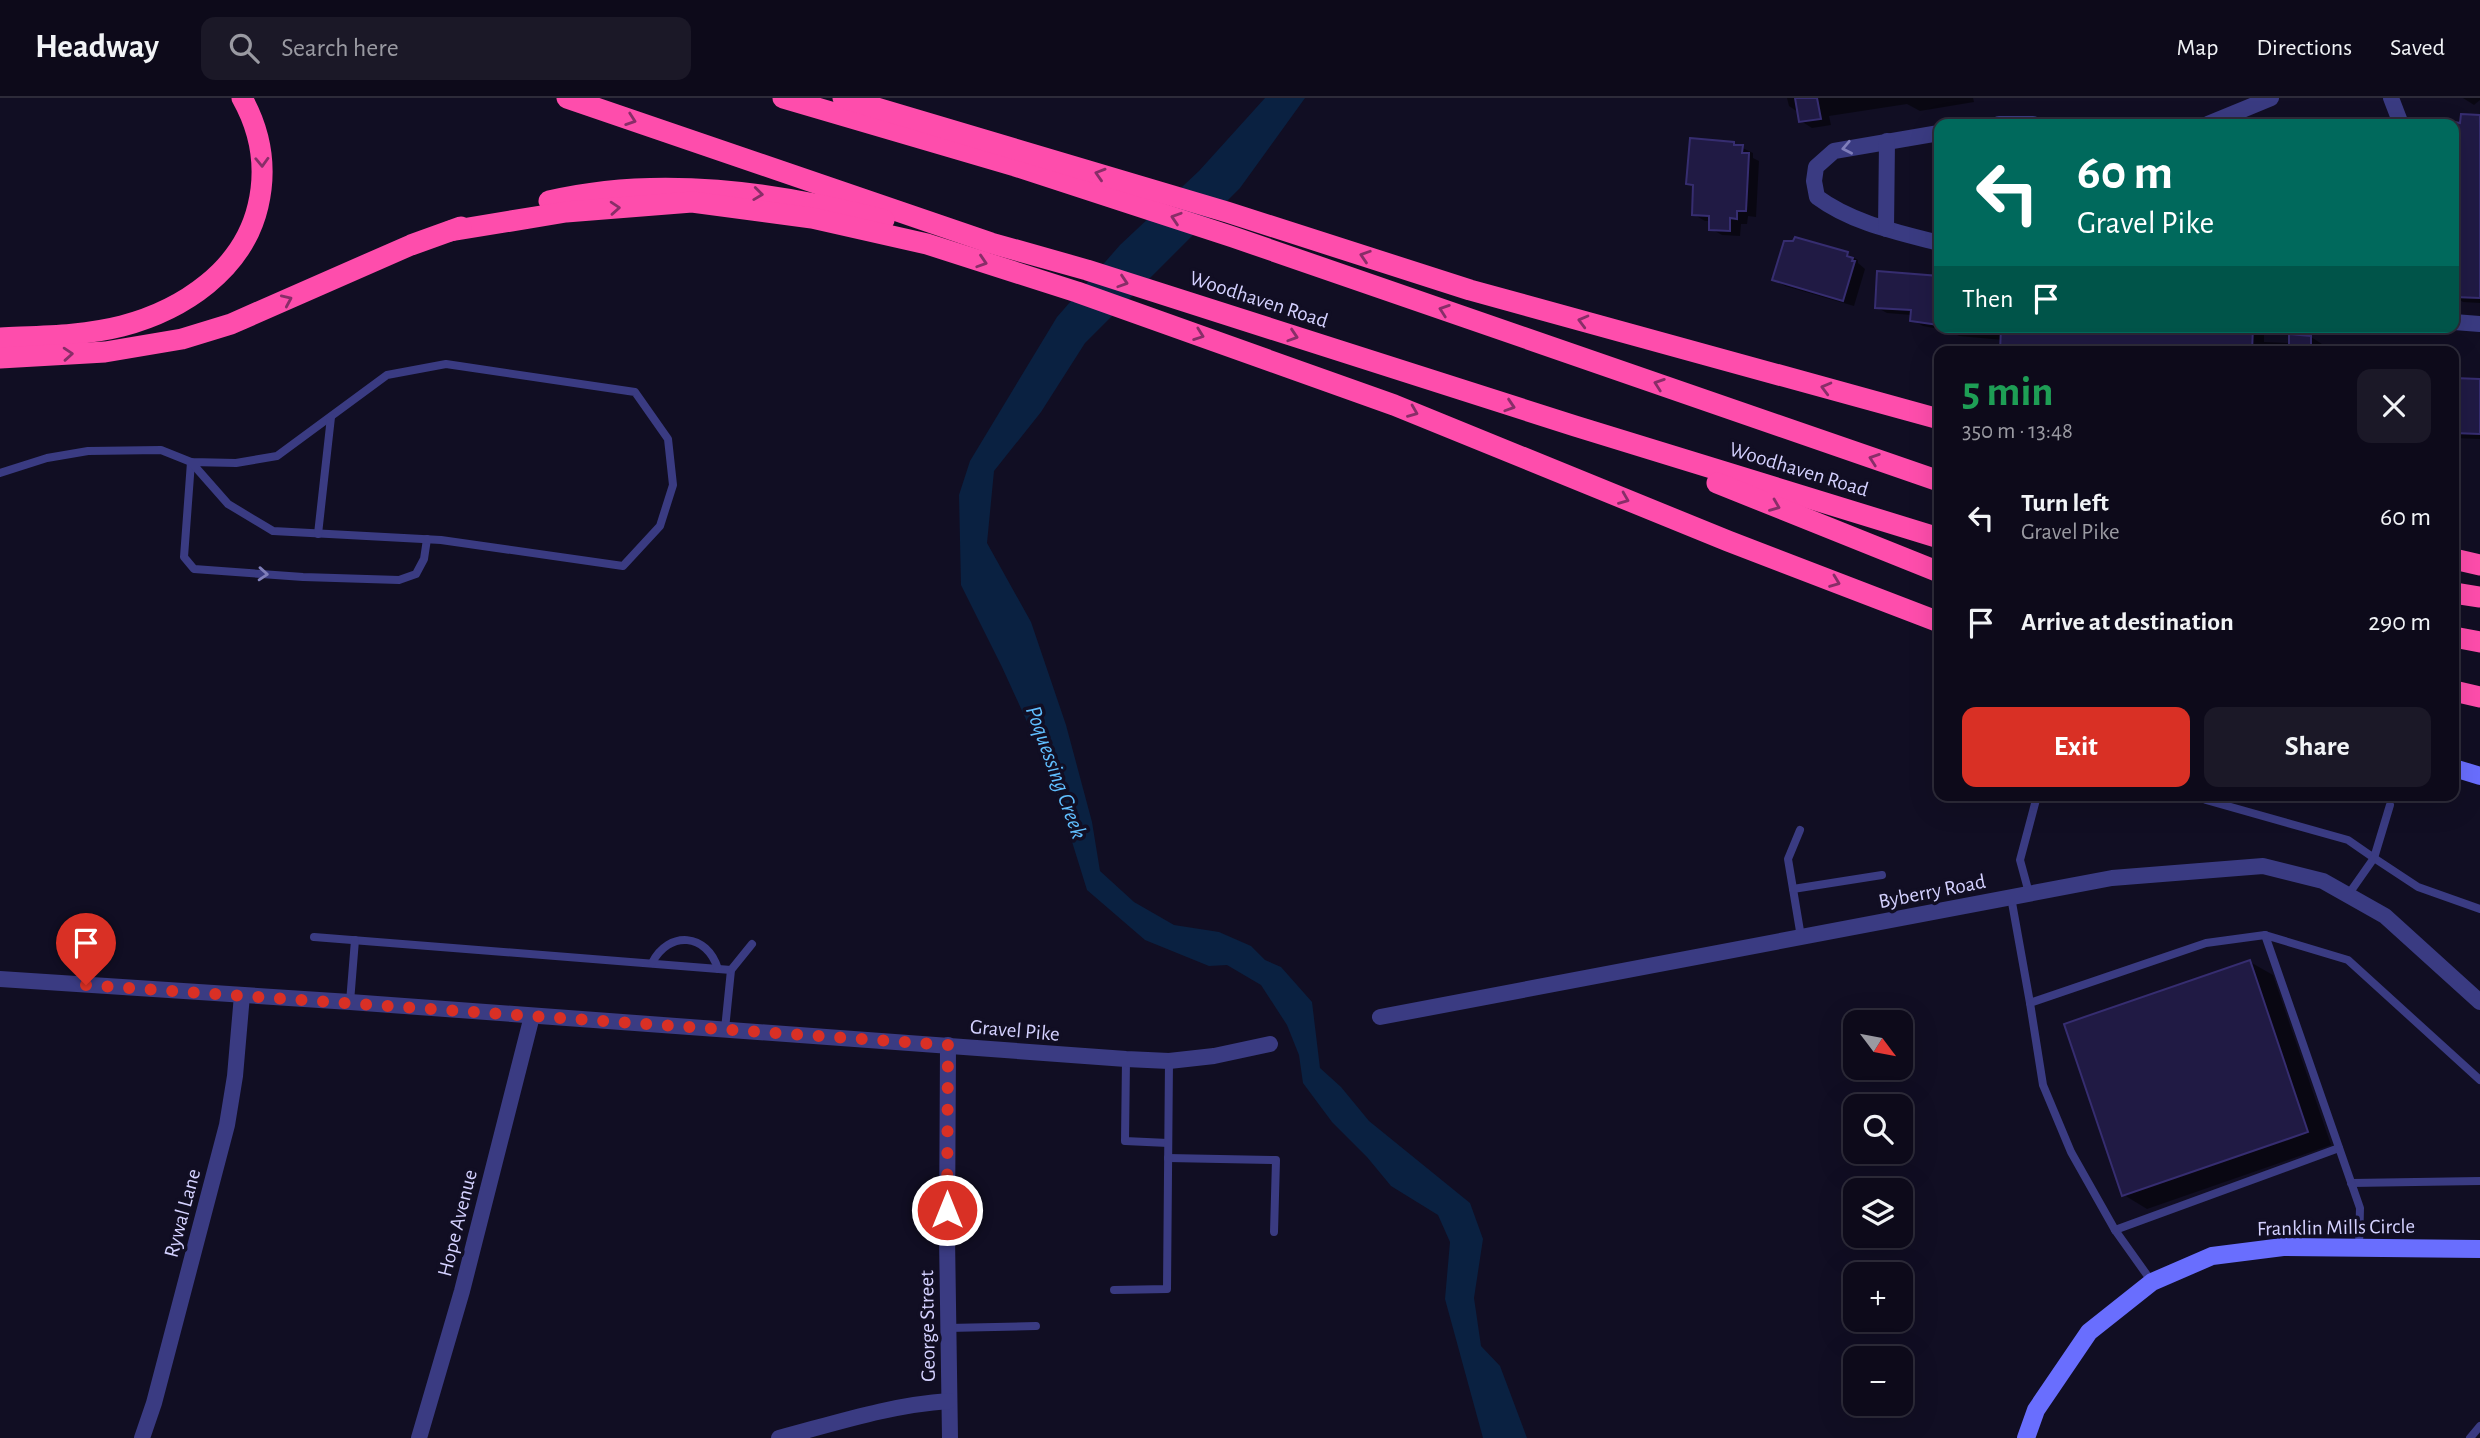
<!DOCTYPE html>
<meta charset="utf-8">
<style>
:root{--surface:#0d0a1a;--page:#1b1827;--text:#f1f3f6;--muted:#9a9aa2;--line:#2d2b39;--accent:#d93025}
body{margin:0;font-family:"Alegreya Sans",sans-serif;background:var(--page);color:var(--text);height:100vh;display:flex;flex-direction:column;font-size:26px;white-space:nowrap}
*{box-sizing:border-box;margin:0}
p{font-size:23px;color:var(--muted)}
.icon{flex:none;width:38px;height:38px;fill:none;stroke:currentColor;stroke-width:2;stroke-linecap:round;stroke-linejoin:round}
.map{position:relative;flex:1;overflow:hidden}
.side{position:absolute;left:1934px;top:248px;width:525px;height:455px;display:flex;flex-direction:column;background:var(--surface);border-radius:14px;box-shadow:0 7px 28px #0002,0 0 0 2px var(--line)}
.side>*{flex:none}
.guide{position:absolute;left:1934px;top:21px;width:525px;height:214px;border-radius:14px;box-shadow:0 7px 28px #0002,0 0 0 2px var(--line);background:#00695c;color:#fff;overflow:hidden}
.needle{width:46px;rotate:122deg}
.fabs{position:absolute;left:1843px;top:912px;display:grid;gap:14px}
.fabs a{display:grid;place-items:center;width:70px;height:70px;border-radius:14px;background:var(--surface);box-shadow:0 7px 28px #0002,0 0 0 2px var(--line);font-size:35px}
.pin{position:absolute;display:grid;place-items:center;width:60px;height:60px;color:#fff;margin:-72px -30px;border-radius:50% 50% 50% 0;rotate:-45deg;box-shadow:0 0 7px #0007}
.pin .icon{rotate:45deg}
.me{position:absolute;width:77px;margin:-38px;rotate:0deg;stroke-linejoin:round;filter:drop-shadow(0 0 5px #0008)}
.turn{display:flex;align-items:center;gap:24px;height:147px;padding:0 28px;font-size:32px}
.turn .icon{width:91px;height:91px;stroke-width:2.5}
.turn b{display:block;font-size:49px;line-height:60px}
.then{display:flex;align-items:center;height:66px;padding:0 28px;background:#0003;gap:14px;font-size:26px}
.round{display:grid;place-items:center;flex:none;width:74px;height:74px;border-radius:14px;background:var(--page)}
.head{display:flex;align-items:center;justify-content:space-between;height:119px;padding:0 28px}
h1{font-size:42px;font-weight:600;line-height:52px;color:#1e9e55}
.action{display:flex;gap:14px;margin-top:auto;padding:14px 28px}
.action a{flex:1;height:80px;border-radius:14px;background:var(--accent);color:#fff;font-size:28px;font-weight:600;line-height:80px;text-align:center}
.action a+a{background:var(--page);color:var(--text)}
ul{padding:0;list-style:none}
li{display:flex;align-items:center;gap:21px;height:105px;padding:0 28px}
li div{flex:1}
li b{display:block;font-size:26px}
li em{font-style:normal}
header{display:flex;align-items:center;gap:42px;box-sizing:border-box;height:98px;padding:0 35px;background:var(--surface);border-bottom:2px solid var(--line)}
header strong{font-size:33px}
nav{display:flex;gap:38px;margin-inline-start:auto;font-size:24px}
.search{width:490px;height:63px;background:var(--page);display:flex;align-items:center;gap:18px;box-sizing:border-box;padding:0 24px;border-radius:14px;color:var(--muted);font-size:26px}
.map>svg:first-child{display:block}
.water{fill:#0a2141}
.shadow{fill:#0007}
.building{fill:#201a44;stroke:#362d70;stroke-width:2}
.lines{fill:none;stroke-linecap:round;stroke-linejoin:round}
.lane{stroke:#3a3b82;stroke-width:8}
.street{stroke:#3a3b82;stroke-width:16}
.secondary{stroke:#696efe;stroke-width:18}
.highway{stroke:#fe4dac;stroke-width:21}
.oneway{stroke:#882e68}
.oneway2{stroke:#7f7eba}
.route{stroke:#d93025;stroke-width:12;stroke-dasharray:0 21.6}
.labels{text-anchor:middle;stroke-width:7;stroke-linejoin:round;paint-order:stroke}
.street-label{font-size:21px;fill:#d4d1ff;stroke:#110e23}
.water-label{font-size:23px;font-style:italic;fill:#60befe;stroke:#110e23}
</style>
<header>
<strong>Headway</strong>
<div class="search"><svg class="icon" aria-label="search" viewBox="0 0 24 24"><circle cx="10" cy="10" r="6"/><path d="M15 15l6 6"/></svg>Search here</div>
<nav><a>Map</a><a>Directions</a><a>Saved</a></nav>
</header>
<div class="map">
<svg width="2480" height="1340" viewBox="0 0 2480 1340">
<rect width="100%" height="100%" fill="#110e23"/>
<path class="water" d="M1265,0H1305L1240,90L1085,245L1041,314L994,373L987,445L1031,524L1066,627L1092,724L1100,773L1134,804L1174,827L1219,834L1251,848L1265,862L1281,869L1312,904L1320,970L1341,989L1369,1023L1470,1105L1483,1141L1474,1200L1481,1248L1500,1268L1527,1340H1483L1445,1201L1450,1144L1438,1117L1391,1088L1367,1059L1332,1024L1303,985L1299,957L1287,927L1261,887L1227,867L1209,868L1145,842L1087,792L1051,676L1002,569L961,487L959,397L970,363L1057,219L1120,147L1199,73Z"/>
<g class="shadow">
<path d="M1787,0H1973L1974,4L1920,13L1907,6L1829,18L1831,27L1812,30L1801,23L1798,14L1789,8Z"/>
<path d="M2463,0H2480V2L2474,7Z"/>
<path d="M2480,19V205L2463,204L2454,198V26H2445H2462Z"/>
<path d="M1734,46L1753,55V60L1759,63L1756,119L1748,118L1747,126H1741L1740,138L1722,137L1711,131V123H1705L1693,116L1695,89L1688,85Z"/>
<path d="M1847,156L1858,162V165L1865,171L1854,208L1785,188L1774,181Z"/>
<path d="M1939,179V229H2255L2264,234V244L2291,245L2311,239L2322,246V254H2003V242L1959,238L1950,233L1923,228L1912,222V217L1887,215L1876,209Z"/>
<path d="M2454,275L2480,292V341L2454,340Z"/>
<path d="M2250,864L2273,877L2331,1047L2147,1111L2124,1097Z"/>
</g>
<g class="building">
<path d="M1795,0H1817L1821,21L1799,24Z"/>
<path d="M2461,16L2480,17V200L2454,199V24L2460,25Z"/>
<path d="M1690,40L1734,44V47H1743L1742,55H1749L1746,113H1737V121L1730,120V133L1709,132V118L1692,117L1693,87L1686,86Z"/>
<path d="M1795,139L1848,154L1847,158L1853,160L1852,163H1855L1843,203L1772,182L1784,143H1793Z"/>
<path d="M1877,173L1939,178V227L1910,223L1911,212L1875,210Z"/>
<path d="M2001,229H2253L2252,254H2000Z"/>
<path d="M2289,236L2311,238V254H2289Z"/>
<path d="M2454,280L2480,281V336L2454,335Z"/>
<path d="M2250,862L2308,1034L2122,1098L2064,926Z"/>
</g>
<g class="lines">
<g class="lane">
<path d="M191,364L184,459L194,471L303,479L399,482L416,476L424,461L427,441"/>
<path d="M0,375L47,360L88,353L161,352L191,364L236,365L277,358L387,277L446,266L635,294L668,341L673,387L660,428L623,468L441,442L273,433L228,406L191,364"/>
<path d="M318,436L331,319"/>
<path d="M2206,702L2348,742L2374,760L2390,707"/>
<path d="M1800,732L1788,761L1801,839"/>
<path d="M1793,791L1882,777"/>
<path d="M2029,795L2020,762L2037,698"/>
<path d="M2348,797L2374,760L2418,789L2480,811"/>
<path d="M2011,799L2030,905"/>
<path d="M314,839L731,872L725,931"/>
<path d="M652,865C669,832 707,835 718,871"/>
<path d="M731,872L752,846"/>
<path d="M350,904L355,842"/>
<path d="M1126,961L1125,1043L1168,1045"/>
<path d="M1168,1060L1276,1062L1274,1134"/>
<path d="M2351,1085L2480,1083"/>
<path d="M2115,1132L2339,1050"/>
<path d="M2359,1150L2360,1110L2265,837L2348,862L2480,982"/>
<path d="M2152,1184L2115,1132L2071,1054L2043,987L2030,905L2206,845L2265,837"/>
<path d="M1114,1192L1167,1191L1169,963"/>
<path d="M948,1230L1036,1228"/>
<path d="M2470,1340L2480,1328"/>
</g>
<g class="street">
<path d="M2391,0L2401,26"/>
<path d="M1999,26H2033"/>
<path d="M2208,26L2271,0"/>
<path d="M1939,35L1834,53L1816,69L1814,83L1817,99C1852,125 1897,134 1939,145"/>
<path d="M1886,131L1887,43"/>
<path d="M2454,224L2480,226"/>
<path d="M0,881L350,904L1126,961L1169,963L1214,958L1270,946"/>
<path d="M1380,919L2112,780L2263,768L2323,783L2385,818L2480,904"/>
<path d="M948,947L947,1139L950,1340"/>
<path d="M142,1340L154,1305L227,1027L235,978L242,897"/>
<path d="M419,1340L462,1193L532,918"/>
<path d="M779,1340C836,1325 890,1307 949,1303"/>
</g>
<g class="secondary">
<path d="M2454,670L2480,678"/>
<path d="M2026,1340L2036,1312L2089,1234L2152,1184L2212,1158L2283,1149L2480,1151"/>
</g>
<g class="highway">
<path d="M567,0L991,145L1087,172L1575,328L1939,440"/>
<path d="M783,0L1015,68L1233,139L1939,383"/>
<path d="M843,0L1227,114L1470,192L1939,321"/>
<path d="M549,103C659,77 776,94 884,122"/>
<path d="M450,133L566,114L692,104L812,120L927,146L1077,194L1394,307L1728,443L1939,524"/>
<path d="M0,240C40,238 83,238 122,228C183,212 243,172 258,108C267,70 261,34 242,0"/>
<path d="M0,260L105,254L182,241L231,226L411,147L461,129"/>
<path d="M1717,385L1939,474"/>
<path d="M2454,461L2480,467"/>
<path d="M2454,495L2480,499"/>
<path d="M2454,539L2480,544"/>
<path d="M2454,593L2480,599"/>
</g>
</g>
<defs><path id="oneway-chevron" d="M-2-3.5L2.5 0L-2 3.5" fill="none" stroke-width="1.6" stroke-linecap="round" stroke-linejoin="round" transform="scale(1.75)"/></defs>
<g class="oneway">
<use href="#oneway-chevron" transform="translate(631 22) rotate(19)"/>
<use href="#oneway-chevron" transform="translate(262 64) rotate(88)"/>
<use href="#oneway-chevron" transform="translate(1100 76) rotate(-163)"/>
<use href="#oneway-chevron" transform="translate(758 96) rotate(7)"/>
<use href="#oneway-chevron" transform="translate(615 110) rotate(-4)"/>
<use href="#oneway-chevron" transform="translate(1176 120) rotate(-162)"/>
<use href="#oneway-chevron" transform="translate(1365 158) rotate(-162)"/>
<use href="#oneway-chevron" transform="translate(982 164) rotate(18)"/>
<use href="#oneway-chevron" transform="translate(1123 184) rotate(18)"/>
<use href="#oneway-chevron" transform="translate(287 202) rotate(-24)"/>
<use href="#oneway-chevron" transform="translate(1444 212) rotate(-161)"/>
<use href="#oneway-chevron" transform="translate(1583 223) rotate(-165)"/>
<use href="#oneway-chevron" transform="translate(1199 237) rotate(20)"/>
<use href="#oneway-chevron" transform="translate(1293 238) rotate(18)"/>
<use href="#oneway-chevron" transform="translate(68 256) rotate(-4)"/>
<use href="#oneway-chevron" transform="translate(1659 286) rotate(-161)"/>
<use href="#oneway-chevron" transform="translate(1826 290) rotate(-165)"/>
<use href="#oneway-chevron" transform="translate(1510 308) rotate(18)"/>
<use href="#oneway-chevron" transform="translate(1413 314) rotate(22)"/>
<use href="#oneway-chevron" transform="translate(1874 361) rotate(-161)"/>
<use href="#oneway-chevron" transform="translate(1624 401) rotate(22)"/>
<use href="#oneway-chevron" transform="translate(1775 408) rotate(22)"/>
<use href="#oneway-chevron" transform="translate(1835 484) rotate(21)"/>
</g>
<g class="oneway2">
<use href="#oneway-chevron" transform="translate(1847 50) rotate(169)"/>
<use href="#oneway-chevron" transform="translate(263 476) rotate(4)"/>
</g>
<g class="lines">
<path class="route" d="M86,887L948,947L947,1112"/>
</g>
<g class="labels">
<g class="street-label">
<text transform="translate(1259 201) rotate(18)" y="7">Woodhaven Road</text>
<text transform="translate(1799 371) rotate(17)" y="7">Woodhaven Road</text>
<text transform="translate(1932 793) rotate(-11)" y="7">Byberry Road</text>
<text transform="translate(1015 932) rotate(5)" y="7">Gravel Pike</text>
<text transform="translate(182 1115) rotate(-75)" y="7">Rywal Lane</text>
<text transform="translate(457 1125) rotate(-76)" y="7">Hope Avenue</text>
<text transform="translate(2336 1129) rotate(-1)" y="7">Franklin Mills Circle</text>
<text transform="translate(927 1228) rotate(-91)" y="7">George Street</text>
</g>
<g class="water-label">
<text transform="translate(1057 674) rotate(70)" y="8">Poquessing Creek</text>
</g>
</g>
</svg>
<div class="fabs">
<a><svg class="needle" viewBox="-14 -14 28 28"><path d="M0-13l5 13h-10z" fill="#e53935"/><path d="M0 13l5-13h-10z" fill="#9a9aa2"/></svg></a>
<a><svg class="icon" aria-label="search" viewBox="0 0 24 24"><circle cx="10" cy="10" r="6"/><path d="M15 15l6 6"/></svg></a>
<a><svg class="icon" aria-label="layers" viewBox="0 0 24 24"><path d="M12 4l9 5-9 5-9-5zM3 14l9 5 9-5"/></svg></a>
<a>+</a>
<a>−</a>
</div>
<div class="pin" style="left:86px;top:887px;background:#d93025"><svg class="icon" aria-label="arrive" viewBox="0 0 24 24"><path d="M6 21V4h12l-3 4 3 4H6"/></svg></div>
<svg class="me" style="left:947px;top:1112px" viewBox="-20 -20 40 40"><circle r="17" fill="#d93025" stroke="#fff" stroke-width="3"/><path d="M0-11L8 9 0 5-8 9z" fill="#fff"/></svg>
<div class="guide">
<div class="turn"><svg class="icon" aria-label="left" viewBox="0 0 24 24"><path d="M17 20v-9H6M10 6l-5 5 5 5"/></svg><div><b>60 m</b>Gravel Pike</div></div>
<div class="then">Then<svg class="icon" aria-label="arrive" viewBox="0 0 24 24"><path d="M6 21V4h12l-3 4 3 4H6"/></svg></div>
</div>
<section class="side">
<div class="head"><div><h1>5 min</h1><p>350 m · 13:48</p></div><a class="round"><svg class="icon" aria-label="close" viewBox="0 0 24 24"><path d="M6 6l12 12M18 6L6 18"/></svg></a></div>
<ul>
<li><svg class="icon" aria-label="left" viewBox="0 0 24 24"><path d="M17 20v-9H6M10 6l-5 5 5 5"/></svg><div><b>Turn left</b><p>Gravel Pike</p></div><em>60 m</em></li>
<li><svg class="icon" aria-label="arrive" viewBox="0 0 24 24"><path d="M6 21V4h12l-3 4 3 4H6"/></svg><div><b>Arrive at destination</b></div><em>290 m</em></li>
</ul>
<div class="action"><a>Exit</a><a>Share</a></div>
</section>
</div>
